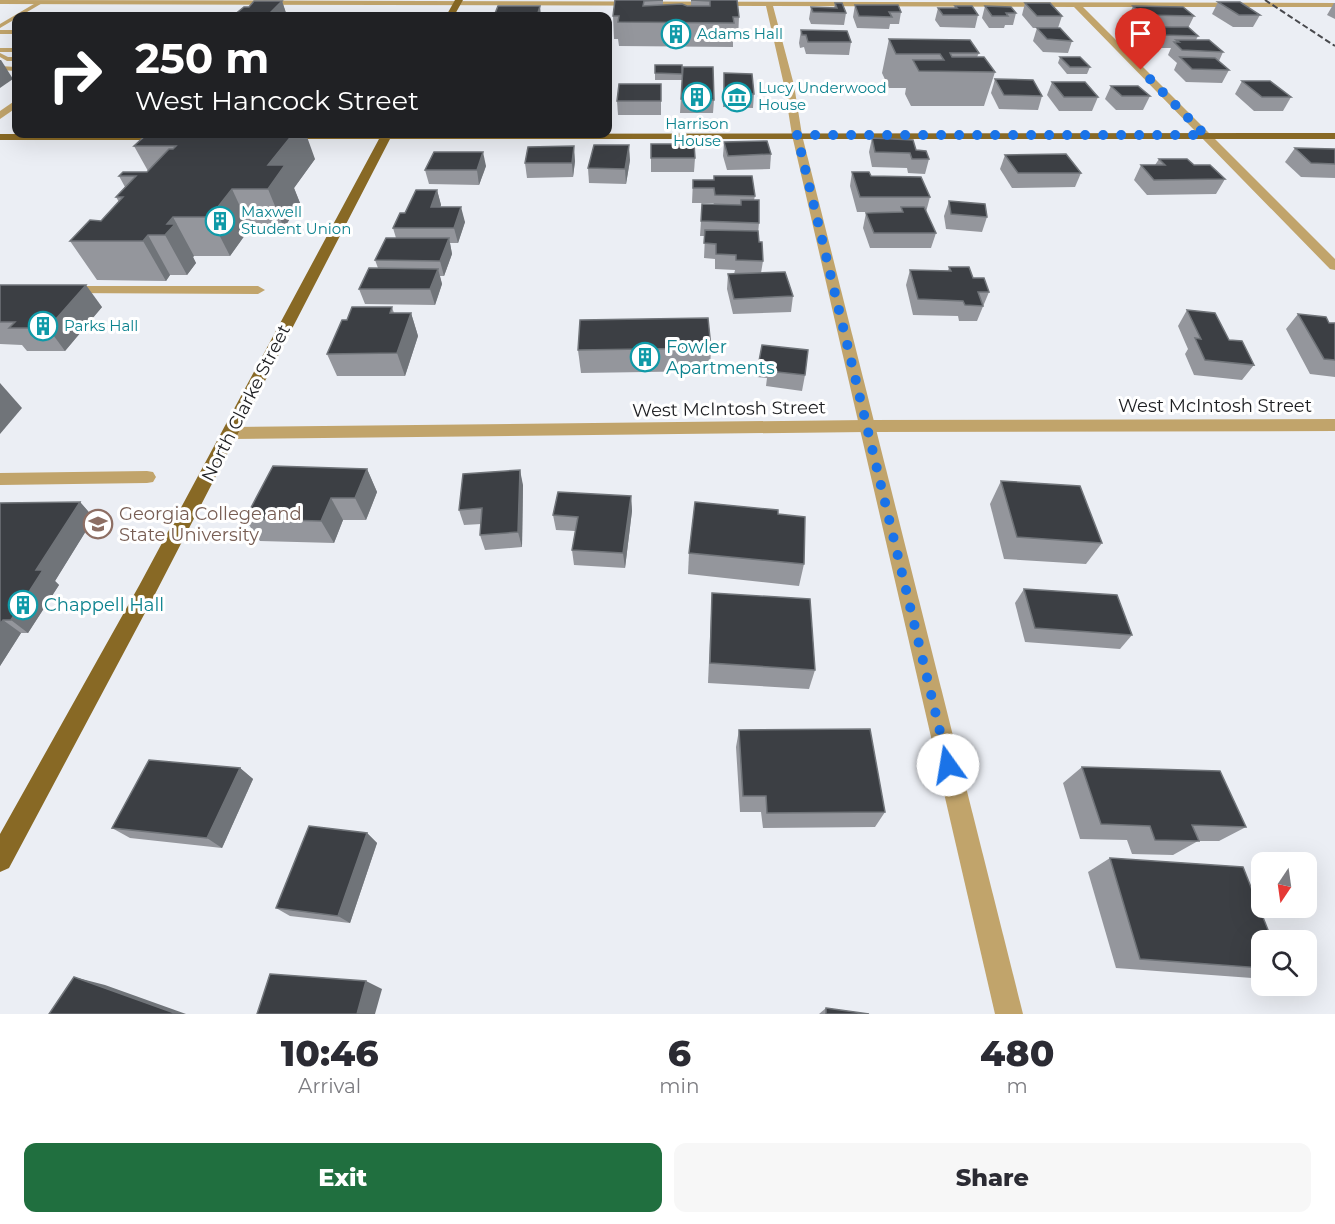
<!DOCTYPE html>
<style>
:root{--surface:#fff;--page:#f7f7f7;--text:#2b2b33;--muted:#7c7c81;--accent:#206f3f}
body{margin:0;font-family:Montserrat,sans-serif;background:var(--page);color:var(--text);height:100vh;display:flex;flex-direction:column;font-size:22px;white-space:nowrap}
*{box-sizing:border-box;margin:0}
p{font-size:20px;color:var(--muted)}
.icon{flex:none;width:33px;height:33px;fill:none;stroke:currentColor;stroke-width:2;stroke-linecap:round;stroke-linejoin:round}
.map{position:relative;height:1014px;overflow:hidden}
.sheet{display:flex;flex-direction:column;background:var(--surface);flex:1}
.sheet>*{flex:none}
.hud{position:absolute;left:12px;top:12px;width:600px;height:126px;border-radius:12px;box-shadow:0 6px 24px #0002;background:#202124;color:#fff;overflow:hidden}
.needle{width:39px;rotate:193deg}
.controls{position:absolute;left:1251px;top:852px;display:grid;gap:12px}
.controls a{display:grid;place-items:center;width:66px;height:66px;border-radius:12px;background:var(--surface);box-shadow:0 6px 24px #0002;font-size:30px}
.pin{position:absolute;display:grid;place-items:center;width:51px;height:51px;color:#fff;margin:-62px -26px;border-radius:50% 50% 50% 0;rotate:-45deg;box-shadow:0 0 6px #0007}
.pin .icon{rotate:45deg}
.me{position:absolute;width:66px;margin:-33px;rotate:347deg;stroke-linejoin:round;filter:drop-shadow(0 0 4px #0008)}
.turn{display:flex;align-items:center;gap:21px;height:126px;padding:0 24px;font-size:27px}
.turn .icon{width:78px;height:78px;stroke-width:2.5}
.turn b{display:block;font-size:42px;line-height:51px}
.eta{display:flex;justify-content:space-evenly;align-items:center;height:102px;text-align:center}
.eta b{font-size:36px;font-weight:800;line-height:42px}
.cta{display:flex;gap:12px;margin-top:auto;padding:12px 24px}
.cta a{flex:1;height:69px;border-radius:12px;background:var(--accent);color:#fff;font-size:24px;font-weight:800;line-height:69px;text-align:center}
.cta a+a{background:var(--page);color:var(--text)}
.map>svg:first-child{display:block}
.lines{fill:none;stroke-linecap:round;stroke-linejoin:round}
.service{fill:#c1a46b;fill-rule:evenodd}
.pedestrian{fill:#c1a46b;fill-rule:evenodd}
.minor{fill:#c1a46b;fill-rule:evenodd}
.tertiary{fill:#c1a46b;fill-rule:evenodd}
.primary{fill:#886925;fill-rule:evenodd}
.rail{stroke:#48494d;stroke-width:2;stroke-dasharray:6 3;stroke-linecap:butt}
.wall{fill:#94969c}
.shaded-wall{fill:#707479}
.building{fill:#3c3f44;stroke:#707479;stroke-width:1.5}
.route{stroke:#1a73e8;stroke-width:10;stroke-dasharray:0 18}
.labels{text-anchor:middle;stroke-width:6;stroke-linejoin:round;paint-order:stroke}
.far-culture-label{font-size:15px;fill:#0d838f;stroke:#fff;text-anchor:start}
.culture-label{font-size:18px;fill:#0d838f;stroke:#fff;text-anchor:start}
.street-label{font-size:18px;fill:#1d1e21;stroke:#fff}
.education-label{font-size:18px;fill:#785e54;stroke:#fff;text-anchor:start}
</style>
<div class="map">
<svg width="1335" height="1014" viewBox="0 0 1335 1014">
<rect width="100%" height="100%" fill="#ebeef4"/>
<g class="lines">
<g class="service">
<path d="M39,1L44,2L0,28V24Z"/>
<rect x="0" y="30" width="16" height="4"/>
<rect x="0" y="48" width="16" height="4"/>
<path d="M0,53L8,57H16V61H7L0,57Z"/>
<path d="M0,66L16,67V71L0,70Z"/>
</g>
<g class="pedestrian">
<path d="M67,286H258L265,290L258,294L62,293L60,290L62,287Z"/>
<path d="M147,471L153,472L156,477L153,482L147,483L0,485V473Z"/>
</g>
<g class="minor">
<path d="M0,0L1335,3V7H1083L1335,259V270L1330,269L1074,7L773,6L794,85L802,135L797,138L792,135L784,85L766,6L0,4Z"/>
<path d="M16,100V108L0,119V111Z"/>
<path d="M1335,419V431L866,432L231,439L225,437L223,433L225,429L231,427L866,420Z"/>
</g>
<path class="tertiary" d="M797,132L802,135L1023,1014H995L792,135Z"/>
<g class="primary">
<path d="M455,0H463L454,16H446Z"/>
<path d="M1335,133V139H390L154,596L9,868L0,872V834L140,584L379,139H284L279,136L280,134Z"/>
<path d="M0,134H166L171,137L166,140H0Z"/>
</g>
<path class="rail" d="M1265,0L1335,46"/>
</g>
<g class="wall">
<path d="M615,0H663V5L691,6V0H737L739,17L738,40H733V47L619,46L618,39H614L613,16Z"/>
<path d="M282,1L286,13L283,16H233L249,7Z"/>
<path d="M1218,2L1260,15L1253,27H1233L1212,14Z"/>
<path d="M835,3L846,13L844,25L811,24L809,19L811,7L834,8Z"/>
<path d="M1025,3L1062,16L1058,28H1033L1022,15Z"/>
<path d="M1334,3H1335V19L1327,15Z"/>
<path d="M855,5L901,12L899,24H890L889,29L857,28L853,17Z"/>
<path d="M955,6L978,15L975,28L940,27L935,20L938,8H954Z"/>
<path d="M985,6L1016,13L1013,25H1005L1004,28H989L982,18Z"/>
<path d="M1133,6L1194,16L1188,28L1198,36L1196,40L1223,52L1219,61L1229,70L1222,83L1186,82L1174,70L1177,63L1168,55L1171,48H1154L1149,43L1157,28L1138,27L1128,18Z"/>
<path d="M1037,28L1072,41L1068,53L1043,52L1033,41Z"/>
<path d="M801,30L851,42L849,55L806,54L804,47L800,48L799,43Z"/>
<path d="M889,39L979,53L977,57L995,72L984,106H911L905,94L906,88H889L882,73Z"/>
<path d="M1060,57L1090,67L1087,74H1067L1058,63Z"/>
<path d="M655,65L682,70L714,100L713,113H680L682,80H655Z"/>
<path d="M724,73L754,94L753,108L723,107Z"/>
<path d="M995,79L1042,96L1038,110L999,109L991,93Z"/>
<path d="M1242,81L1291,97L1283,111H1254L1235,94Z"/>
<path d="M1052,82L1098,97L1092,111H1059L1047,95Z"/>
<path d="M661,84V115H618L617,101Z"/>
<path d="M1111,86L1150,96L1143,110H1116L1105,99Z"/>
<path d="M147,134L315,159L294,188L300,203L284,228H250L230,256H194L193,257L196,263L187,275H170L166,281L97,280L70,241L101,221L119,202L116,197L125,187L119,176L147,172L148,171L134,146Z"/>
<path d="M872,138L916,150L929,159L925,174L908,173L907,168L872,167L869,152Z"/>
<path d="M724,142L771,154L770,169L727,170L723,156Z"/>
<path d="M1295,148L1335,149V178L1301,177L1285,162Z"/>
<path d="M1005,155L1081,173L1075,187L1012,188L1000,169Z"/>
<path d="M651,158H695L694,172H651Z"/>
<path d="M1159,159L1194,165L1225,179L1216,194L1147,195L1134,180L1141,165H1155Z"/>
<path d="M630,160L626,184L589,183L588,168Z"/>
<path d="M575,161L573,177L527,178L525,163Z"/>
<path d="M486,166L479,185L429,184L425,170Z"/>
<path d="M852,172L871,176L930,197L926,212L936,233L931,248H870L863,228L866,213L899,212H857L850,186Z"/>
<path d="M693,180L755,196L754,200L759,223L758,234L759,242L763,261L761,273L793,296L791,312L733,314L727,289L728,274H734L735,270L715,269V259L704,258L705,236H700L701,221L714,203H692Z"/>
<path d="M437,190L441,205L440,207L465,222L458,243H450L452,254L444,276H440L442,284L435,305L365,304L359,289L378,268L375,260L396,238L393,228L405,213Z"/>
<path d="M949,201L987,217L982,232L946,229L944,216Z"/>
<path d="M949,267L973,278L989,292L977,321H959L958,316L913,315L906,285L910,270L948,271Z"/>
<path d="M0,285L102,307L65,351H27L22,345L0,344Z"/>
<path d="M392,307L394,313H411L418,336L405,376H337L327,354L347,320Z"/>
<path d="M1187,310L1229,340L1254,365L1242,380L1194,375L1185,354L1188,349L1178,326Z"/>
<path d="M1298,314L1329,323H1335V377L1310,374L1286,329Z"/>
<path d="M762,345L805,375L802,391L766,386L767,378L757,377Z"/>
<path d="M711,348L710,371L581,373L578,350Z"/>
<path d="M367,469L377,492L366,520H343L334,543L260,541L245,519Z"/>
<path d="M1001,481L1102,543L1086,564L1004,559L990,504Z"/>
<path d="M523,485L522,547L485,550L480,535L481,524L464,525L459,510Z"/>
<path d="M631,496L632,511L625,568L574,565L572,550L575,531L556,530L553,515Z"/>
<path d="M80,502L94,518L55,581L59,585L28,633H21L0,666V503Z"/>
<path d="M778,514L804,564L799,586L688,574L689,553Z"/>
<path d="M1024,589L1132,635L1120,649L1025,642L1015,603Z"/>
<path d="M712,593L815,670L809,689L708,683L711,614Z"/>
<path d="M739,730L885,812L875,827L763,828L761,812H740L736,747Z"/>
<path d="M1082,767L1246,827L1219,841H1198L1173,855L1132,854L1127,840L1080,839L1063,783Z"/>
<path d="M240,768L253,779L222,848L130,838L112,828Z"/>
<path d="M367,833L377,843L350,923L290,916L276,908Z"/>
<path d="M1110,858L1262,940V976L1252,978L1116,968L1088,872Z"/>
<path d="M826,1008L869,1014H819Z"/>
</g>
<g class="shaded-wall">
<path d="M282,1L286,13L283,16H271L270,13Z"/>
<path d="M540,6L541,16H537Z"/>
<path d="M0,60H1L13,79L0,88Z"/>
<path d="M293,134H306L315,159L294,188L300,203L284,228L268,189V165Z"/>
<path d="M629,145L630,160L626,184L625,169Z"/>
<path d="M574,146L575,161L573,177L572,163Z"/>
<path d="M483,152L486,166L479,185L477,170Z"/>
<path d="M232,189L250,228L230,256L210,217Z"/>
<path d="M437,190L441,205L434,222L431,207Z"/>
<path d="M461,207L465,222L458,243L454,228Z"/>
<path d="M173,217L194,256L193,257L196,263L187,275L165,235L167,224Z"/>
<path d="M148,235L170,275L166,281L143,241Z"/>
<path d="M449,238L452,254L444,276L440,261Z"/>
<path d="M438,269L442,284L435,305L430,289Z"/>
<path d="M86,285L102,307L65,351L48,328Z"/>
<path d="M411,313L418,336L405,376L397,353Z"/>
<path d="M0,383L22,408L0,434Z"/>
<path d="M367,469L377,492L366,520L355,498Z"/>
<path d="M520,470L523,485L522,547L518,532Z"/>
<path d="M631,496L632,511L625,568L623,553Z"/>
<path d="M331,498L343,520L334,543L321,521Z"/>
<path d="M80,502L94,518L55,581L59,585L28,633L11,620L36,570Z"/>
<path d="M3,620L21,633L0,666V624Z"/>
<path d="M240,768L253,779L222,848L207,838Z"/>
<path d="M367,833L377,843L350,923L338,916Z"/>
<path d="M74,977L105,985L186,1014H177Z"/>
<path d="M366,981L382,989L375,1014H357Z"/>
</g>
<g class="building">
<path d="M615,0H663L644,1L643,6L682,4L687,6H710V1L691,0H737L739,17H733L734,23L618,22L619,16H613Z"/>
<path d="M254,1H282L270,13H259L256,16H233L244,7H249Z"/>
<path d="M1218,2H1240L1260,15H1239Z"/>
<path d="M835,3H842L846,13L813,12L811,7L837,8Z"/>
<path d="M1025,3H1050L1062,16H1037Z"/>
<path d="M855,5H898L901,12H889L892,17L859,16Z"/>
<path d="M498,6H540L537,16H494Z"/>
<path d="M955,6H972L978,15H943L938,8H957Z"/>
<path d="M985,6L1011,7L1016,13H1006L1008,16H992Z"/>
<path d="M1133,6L1183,7L1194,16L1143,15Z"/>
<path d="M1157,27H1188L1198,36L1160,35L1155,30H1161Z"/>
<path d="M1037,28H1060L1072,41L1047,39Z"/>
<path d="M801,30L847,31L851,42H808L806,35H802Z"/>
<path d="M889,39L970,40L979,53H950L952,57H984L995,72L919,71L913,60H944L940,54H896Z"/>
<path d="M1176,40H1209L1223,52L1182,50L1174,42H1179Z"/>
<path d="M1060,57H1080L1090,67H1070Z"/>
<path d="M1180,57L1215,58L1229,70L1192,69Z"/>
<path d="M655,65H682V74L655,73Z"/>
<path d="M683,67H713L714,100L681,99Z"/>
<path d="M724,73L752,74L754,94L724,93Z"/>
<path d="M995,79L1033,80L1042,96L1004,95Z"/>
<path d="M1242,81H1270L1291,97H1262Z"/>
<path d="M1052,82H1085L1098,97H1064Z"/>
<path d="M619,84H661V101H617Z"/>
<path d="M1111,86H1138L1150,96H1122Z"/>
<path d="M147,134H293L268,165H285L268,189H232L210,217H173L167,224H175L165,235H148L143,241H70L90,220L101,221L123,197H116L136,176H119L123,172H147L169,149H173L176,146H134Z"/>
<path d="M872,138L913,140L916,150L926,151L929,159H912L910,153L875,152Z"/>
<path d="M767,141L771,154L728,156L724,142Z"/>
<path d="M651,144H694L695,158H651Z"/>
<path d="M594,145H629L625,169L588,168Z"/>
<path d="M574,146L572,163H525L528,147Z"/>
<path d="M1295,148L1335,149V164L1311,163Z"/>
<path d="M434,152H483L477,170H425Z"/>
<path d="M1066,154L1081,173H1018L1005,155Z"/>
<path d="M1159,159H1187L1194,165H1210L1225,179L1154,180L1141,165H1165Z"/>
<path d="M852,172H869L871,176L921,177L930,197H860Z"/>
<path d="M714,176H752L755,196L715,195L714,188H693V180H714Z"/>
<path d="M416,190H437L431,207H461L454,228H393L400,213H405Z"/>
<path d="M741,200H759V223L701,221L702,204L741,205Z"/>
<path d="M949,201L985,204L987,217L951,214Z"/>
<path d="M901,207H924L936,233H874L866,213L903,212Z"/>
<path d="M705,230L758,231L759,242H762L763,261L736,260V255L716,254V244L704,243Z"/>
<path d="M386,238H449L440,261L375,260Z"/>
<path d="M949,267H969L973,278H984L989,292H978L983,306L965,305L963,301L918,299L910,270L951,271Z"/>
<path d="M369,268L438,269L430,289H359Z"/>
<path d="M785,272L793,296L734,299L728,274Z"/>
<path d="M0,285H86L48,328H9L15,322H0Z"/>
<path d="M352,307H392L390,313H411L397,353L327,354L342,320H347Z"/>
<path d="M1187,310L1215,313L1229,340L1242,341L1254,365L1205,360L1195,338L1201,339Z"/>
<path d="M1298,314L1326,317L1329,323H1335V360L1324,359Z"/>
<path d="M708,318L711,348L578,350L580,320Z"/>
<path d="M762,345L808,350L805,375L768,371L769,362L759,361Z"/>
<path d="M273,466L367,469L355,498H331L321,521L245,519Z"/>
<path d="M520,470L518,532L480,535L482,508L459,510L463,474Z"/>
<path d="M1001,481L1080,486L1102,543L1017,537Z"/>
<path d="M558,492L631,496L623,553L572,550L578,517L553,515Z"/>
<path d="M80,502L36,570H43L11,620H3L0,624V503Z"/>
<path d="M695,502L778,510V514L805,517L804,564L689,553Z"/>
<path d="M1024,589L1117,595L1132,635L1035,628Z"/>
<path d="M712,593L810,599L815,670L710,663Z"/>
<path d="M870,729L885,812L767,813L766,796H743L739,730Z"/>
<path d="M149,760L240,768L207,838L112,828Z"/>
<path d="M1082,767L1220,771L1246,827L1192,825L1199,841L1155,840L1150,826L1101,824Z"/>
<path d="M309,826L367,833L338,916L276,908Z"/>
<path d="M1110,858L1243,867L1272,940H1262V968L1140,959Z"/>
<path d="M270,974L366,981L357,1014H257Z"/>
<path d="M74,977L177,1014H49Z"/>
<path d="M826,1008L869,1014H826Z"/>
</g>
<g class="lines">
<path class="route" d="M948,765L797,135H1205L1141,70"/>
</g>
<defs>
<g id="building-ring" transform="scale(1.5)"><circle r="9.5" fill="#fff" stroke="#0f9aa8" stroke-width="1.5"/><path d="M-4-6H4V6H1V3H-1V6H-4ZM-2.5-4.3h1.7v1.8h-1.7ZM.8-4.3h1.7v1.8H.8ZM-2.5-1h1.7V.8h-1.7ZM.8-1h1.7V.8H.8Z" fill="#0f9aa8"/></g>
<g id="museum-ring" transform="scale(1.5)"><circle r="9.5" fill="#fff" stroke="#0f9aa8" stroke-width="1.5"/><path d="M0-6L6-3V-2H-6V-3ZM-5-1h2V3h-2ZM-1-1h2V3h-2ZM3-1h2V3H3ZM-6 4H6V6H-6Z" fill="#0f9aa8"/></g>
<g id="university-ring" transform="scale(1.5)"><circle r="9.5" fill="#fff" stroke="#8d6e63" stroke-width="1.5"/><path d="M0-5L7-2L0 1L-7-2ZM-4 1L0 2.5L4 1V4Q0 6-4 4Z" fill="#8d6e63"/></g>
</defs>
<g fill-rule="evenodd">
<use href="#building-ring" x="676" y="34"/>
<use href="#building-ring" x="697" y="97"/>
<use href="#museum-ring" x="737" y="97"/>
<use href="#building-ring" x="220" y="221"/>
<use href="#building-ring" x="43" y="326"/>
<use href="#building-ring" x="645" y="357"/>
<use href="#university-ring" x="98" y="524"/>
<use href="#building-ring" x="23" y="605"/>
</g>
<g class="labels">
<g class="far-culture-label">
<text x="697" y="39">Adams Hall</text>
<text x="758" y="93">Lucy Underwood<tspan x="758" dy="17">House</tspan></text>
<text x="697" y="129" text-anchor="middle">Harrison<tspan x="697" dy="17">House</tspan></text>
<text x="241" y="217">Maxwell<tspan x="241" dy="17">Student Union</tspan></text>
<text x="64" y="331">Parks Hall</text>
</g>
<g class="culture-label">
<text x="666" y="353">Fowler<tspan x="666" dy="21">Apartments</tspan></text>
<text x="44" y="611">Chappell Hall</text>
</g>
<g class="street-label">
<text transform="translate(246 403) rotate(-63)" y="6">North Clarke Street</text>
<text x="1215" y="412">West McIntosh Street</text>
<text transform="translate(729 409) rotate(-1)" y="6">West McIntosh Street</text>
</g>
<g class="education-label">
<text x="119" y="520">Georgia College and<tspan x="119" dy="21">State University</tspan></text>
</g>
</g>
</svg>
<div class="controls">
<a><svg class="needle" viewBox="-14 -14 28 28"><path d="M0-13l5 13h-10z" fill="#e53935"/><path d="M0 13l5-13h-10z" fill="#7c7c81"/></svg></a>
<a><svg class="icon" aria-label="search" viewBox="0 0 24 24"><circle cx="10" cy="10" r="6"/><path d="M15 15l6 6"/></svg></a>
</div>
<div class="pin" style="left:1141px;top:70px;background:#d93025"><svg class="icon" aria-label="arrive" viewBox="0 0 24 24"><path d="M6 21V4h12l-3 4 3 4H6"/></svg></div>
<svg class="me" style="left:948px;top:765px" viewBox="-20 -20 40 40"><circle r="19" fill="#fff"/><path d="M0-13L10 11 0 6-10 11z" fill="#1a73e8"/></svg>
<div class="hud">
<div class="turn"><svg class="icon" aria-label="right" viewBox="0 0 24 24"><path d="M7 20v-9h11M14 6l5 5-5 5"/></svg><div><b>250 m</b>West Hancock Street</div></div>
</div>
</div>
<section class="sheet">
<div class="eta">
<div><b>10:46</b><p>Arrival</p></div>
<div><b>6</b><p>min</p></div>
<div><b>480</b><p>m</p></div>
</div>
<div class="cta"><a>Exit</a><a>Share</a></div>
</section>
